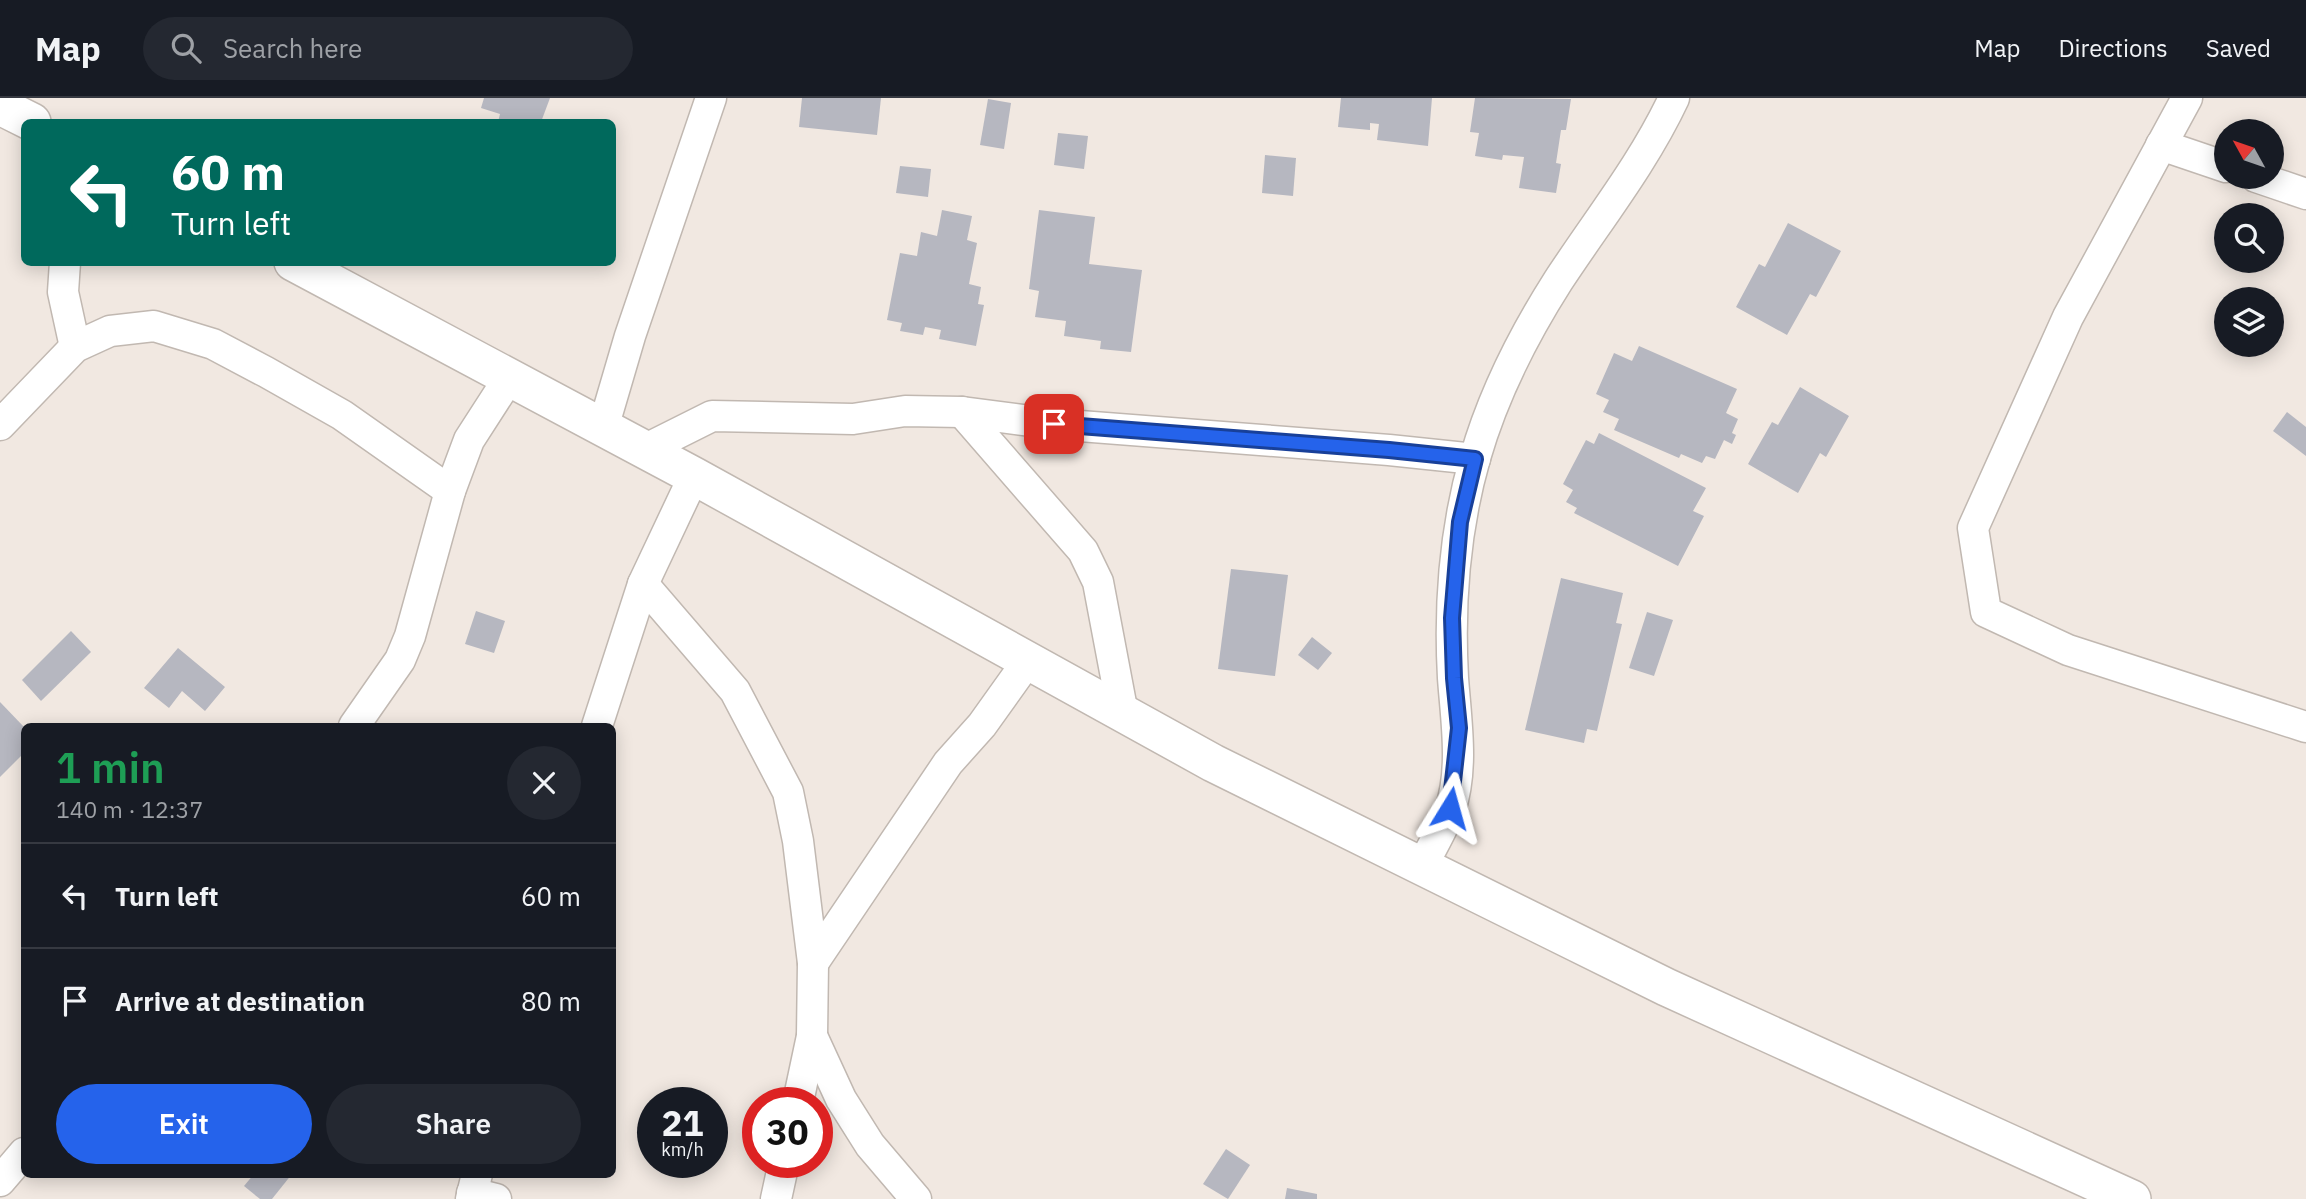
<!DOCTYPE html>
<meta charset="utf-8">
<style>
:root{--surface:#171b24;--page:#242831;--text:#f1f3f6;--muted:#9ea1a6;--line:#363941;--accent:#2563eb}
body{margin:0;font-family:"IBM Plex Sans",sans-serif;background:var(--page);color:var(--text);height:100vh;display:flex;flex-direction:column;font-size:26px;white-space:nowrap}
*{box-sizing:border-box;margin:0}
p{font-size:23px;color:var(--muted)}
.icon{flex:none;width:38px;height:38px;fill:none;stroke:currentColor;stroke-width:2;stroke-linecap:round;stroke-linejoin:round}
.map{position:relative;flex:1;overflow:hidden}
.drawer{position:absolute;left:21px;top:625px;width:595px;height:455px;display:flex;flex-direction:column;background:var(--surface);border-radius:10px;box-shadow:0 4px 18px #0003}
.drawer>*{flex:none}
.top-card{position:absolute;left:21px;top:21px;width:595px;height:147px;border-radius:10px;box-shadow:0 4px 18px #0003;background:#00695c;color:#fff;overflow:hidden}
.needle{width:46px;rotate:310deg}
.tools{position:absolute;left:2214px;top:21px;display:grid;gap:14px}
.tools a{display:grid;place-items:center;width:70px;height:70px;border-radius:50%;background:var(--surface);box-shadow:0 4px 18px #0003;font-size:35px}
.speed{position:absolute;left:637px;top:989px;display:flex;gap:14px;font-size:35px;font-weight:700;text-align:center}
.speed>*{display:grid;place-content:center;width:91px;height:91px;border-radius:50%;background:var(--surface);box-shadow:0 4px 18px #0003;line-height:1}
.speed small{font-size:18px;font-weight:400}
.speed .limit{border:10px solid #d22;background:#fff;color:#111}
.pin{position:absolute;display:grid;place-items:center;width:60px;height:60px;color:#fff;margin:-30px;border-radius:14px;box-shadow:0 4px 10px #0006}
.me{position:absolute;width:77px;margin:-38px;rotate:8deg;stroke-linejoin:round;filter:drop-shadow(0 0 5px #0008)}
.turn{display:flex;align-items:center;gap:24px;height:147px;padding:0 35px;font-size:32px}
.turn .icon{width:91px;height:91px;stroke-width:2.5}
.turn b{display:block;font-size:49px;line-height:60px}
.round{display:grid;place-items:center;flex:none;width:74px;height:74px;border-radius:37px;background:var(--page)}
.headline{display:flex;align-items:center;justify-content:space-between;height:119px;padding:0 35px}
h1{font-size:42px;font-weight:600;line-height:52px;color:#1e9e55}
.button{display:flex;gap:14px;margin-top:auto;padding:14px 35px}
.button a{flex:1;height:80px;border-radius:42px;background:var(--accent);color:#fff;font-size:28px;font-weight:600;line-height:80px;text-align:center}
.button a+a{background:var(--page);color:var(--text)}
ul{padding:0;list-style:none}
li{display:flex;align-items:center;gap:21px;height:105px;padding:0 35px;border-top:2px solid var(--line)}
li div{flex:1}
li b{display:block;font-size:26px}
li em{font-style:normal}
header{display:flex;align-items:center;gap:42px;box-sizing:border-box;height:98px;padding:0 35px;background:var(--surface);border-bottom:2px solid var(--line)}
header strong{font-size:33px}
nav{display:flex;gap:38px;margin-inline-start:auto;font-size:24px}
.search{width:490px;height:63px;background:var(--page);display:flex;align-items:center;gap:18px;box-sizing:border-box;padding:0 24px;border-radius:38px;color:var(--muted);font-size:26px}
.map>svg:first-child{display:block}
.building{fill:#b6b7c0}
.lines{fill:none;stroke-linecap:round;stroke-linejoin:round}
.minor-casing{stroke:#c1b8b1;stroke-width:33}
.tertiary-casing{stroke:#c1b8b1;stroke-width:40}
.minor{stroke:#fff;stroke-width:30}
.tertiary{stroke:#fff;stroke-width:37}
.route-casing{stroke:#184099;stroke-width:18}
.route{stroke:#2563eb;stroke-width:12}
</style>
<header>
<strong>Map</strong>
<div class="search"><svg class="icon" aria-label="search" viewBox="0 0 24 24"><circle cx="10" cy="10" r="6"/><path d="M15 15l6 6"/></svg>Search here</div>
<nav><a>Map</a><a>Directions</a><a>Saved</a></nav>
</header>
<div class="map">
<svg width="2306" height="1101" viewBox="0 0 2306 1101">
<rect width="100%" height="100%" fill="#f1e8e1"/>
<g class="building">
<path d="M484,0H550L541,24H498L500,16L481,10Z"/>
<path d="M802,0H881L877,37L799,29Z"/>
<path d="M1341,0H1432L1428,48L1377,42L1379,26L1370,25V32L1338,29Z"/>
<path d="M1475,0L1571,1L1566,32H1561L1556,65L1561,66L1556,95L1519,90L1524,59L1503,57L1502,62L1475,58L1479,35L1470,34Z"/>
<path d="M988,1L1011,5L1004,51L980,47Z"/>
<path d="M1058,35L1088,38L1084,71L1054,67Z"/>
<path d="M1265,57L1296,60L1293,98L1262,95Z"/>
<path d="M900,68L931,71L928,99L896,95Z"/>
<path d="M942,112L972,118L967,142L977,145L969,186L981,189L978,206L984,207L976,248L939,241L941,232L925,229L923,237L900,233L902,225L887,222L900,155L917,158L921,134L937,138Z"/>
<path d="M1039,112L1095,119L1089,166L1142,172L1131,254L1100,251L1101,243L1064,238L1066,223L1035,219L1039,193L1029,191Z"/>
<path d="M1788,125L1841,153L1816,199L1810,196L1787,237L1736,209L1759,166L1765,169Z"/>
<path d="M1639,248L1737,291L1726,315L1738,321L1732,335L1736,337L1732,346L1724,342L1715,361L1706,358L1702,365L1681,356L1679,360L1614,332L1619,321L1603,314L1609,302L1596,296L1614,255L1632,263Z"/>
<path d="M1800,289L1849,318L1826,359L1820,355L1798,395L1748,366L1772,324L1778,327Z"/>
<path d="M2287,314L2306,329V358L2273,333Z"/>
<path d="M1599,335L1706,390L1693,413L1704,418L1678,468L1574,415L1577,410L1566,404L1573,392L1563,386L1586,342L1594,346Z"/>
<path d="M1231,471L1288,477L1275,578L1218,571Z"/>
<path d="M1561,480L1623,495L1616,525L1622,526L1597,633L1587,631L1584,645L1525,632Z"/>
<path d="M476,513L505,523L494,555L465,546Z"/>
<path d="M1647,514L1673,522L1654,578L1629,570Z"/>
<path d="M71,533L91,554L41,603L22,582Z"/>
<path d="M1312,539L1332,555L1318,572L1298,557Z"/>
<path d="M178,550L225,589L205,613L182,593L169,610L144,590Z"/>
<path d="M0,604L24,629V655L0,679Z"/>
<path d="M1226,1051L1250,1067L1228,1101L1203,1086Z"/>
<path d="M254,1076H292L272,1101H260L244,1088Z"/>
<path d="M1287,1090L1317,1096V1101H1285Z"/>
</g>
<g class="lines">
<g class="minor-casing">
<g id="minor">
<path d="M2187,0L2068,219L1973,430L1986,514L2068,552L2306,629"/>
<path d="M2161,47L2226,69"/>
<path d="M2256,79L2306,96"/>
<path d="M65,164L63,194L75,249"/>
<path d="M962,314L1083,453L1098,484L1123,616"/>
<path d="M0,327L75,249L110,233L154,228L213,246L266,274L342,317L450,393"/>
<path d="M603,330L630,238L711,0"/>
<path d="M644,352L712,318L853,321L905,313L962,314L1054,326L1389,352L1475,361"/>
<path d="M643,486L735,593L788,694L798,743L813,865L812,938L798,1004"/>
<path d="M354,628L400,562L410,538L450,393L469,342L509,280"/>
<path d="M597,628L643,486L694,378"/>
<path d="M1422,769C1431,750 1443,731 1450,712C1464,671 1456,622 1453,580C1449,508 1455,430 1475,360C1493,297 1523,238 1558,183C1598,122 1643,66 1674,0"/>
<path d="M813,865L948,665L982,627L1027,564"/>
<path d="M812,938L841,1001L870,1047L916,1101"/>
<path d="M0,1083L24,1055"/>
<path d="M472,1095L496,1101"/>
<path d="M471,1101L477,1076"/>
<path d="M776,1101L784,1064"/>
</g>
</g>
<g class="tertiary-casing">
<g id="tertiary">
<path d="M0,8L32,24"/>
<path d="M293,164L694,378L1213,665L1666,889L2132,1101"/>
</g>
</g>
<use href="#minor" class="minor"/>
<use href="#tertiary" class="tertiary"/>
</g>
<g class="lines">
<g class="route-casing">
<path id="route" d="M1054,326L1389,352L1475,361L1460,424L1452,520L1454,580L1459,630L1450,710"/>
</g>
<use href="#route" class="route"/>
</g>
</svg>
<div class="tools">
<a><svg class="needle" viewBox="-14 -14 28 28"><path d="M0-13l5 13h-10z" fill="#e53935"/><path d="M0 13l5-13h-10z" fill="#9ea1a6"/></svg></a>
<a><svg class="icon" aria-label="search" viewBox="0 0 24 24"><circle cx="10" cy="10" r="6"/><path d="M15 15l6 6"/></svg></a>
<a><svg class="icon" aria-label="layers" viewBox="0 0 24 24"><path d="M12 4l9 5-9 5-9-5zM3 14l9 5 9-5"/></svg></a>
</div>
<div class="speed"><div>21<small>km/h</small></div><div class="limit">30</div></div>
<div class="pin" style="left:1054px;top:326px;background:#d93025"><svg class="icon" aria-label="arrive" viewBox="0 0 24 24"><path d="M6 21V4h12l-3 4 3 4H6"/></svg></div>
<svg class="me" style="left:1450px;top:710px" viewBox="-20 -20 40 40"><path d="M0-17L14 15 0 8-14 15z" fill="#2563eb" stroke="#fff" stroke-width="4"/></svg>
<div class="top-card">
<div class="turn"><svg class="icon" aria-label="left" viewBox="0 0 24 24"><path d="M17 20v-9H6M10 6l-5 5 5 5"/></svg><div><b>60 m</b>Turn left</div></div>
</div>
<section class="drawer">
<div class="headline"><div><h1>1 min</h1><p>140 m · 12:37</p></div><a class="round"><svg class="icon" aria-label="close" viewBox="0 0 24 24"><path d="M6 6l12 12M18 6L6 18"/></svg></a></div>
<ul>
<li><svg class="icon" aria-label="left" viewBox="0 0 24 24"><path d="M17 20v-9H6M10 6l-5 5 5 5"/></svg><div><b>Turn left</b></div><em>60 m</em></li>
<li><svg class="icon" aria-label="arrive" viewBox="0 0 24 24"><path d="M6 21V4h12l-3 4 3 4H6"/></svg><div><b>Arrive at destination</b></div><em>80 m</em></li>
</ul>
<div class="button"><a>Exit</a><a>Share</a></div>
</section>
</div>
